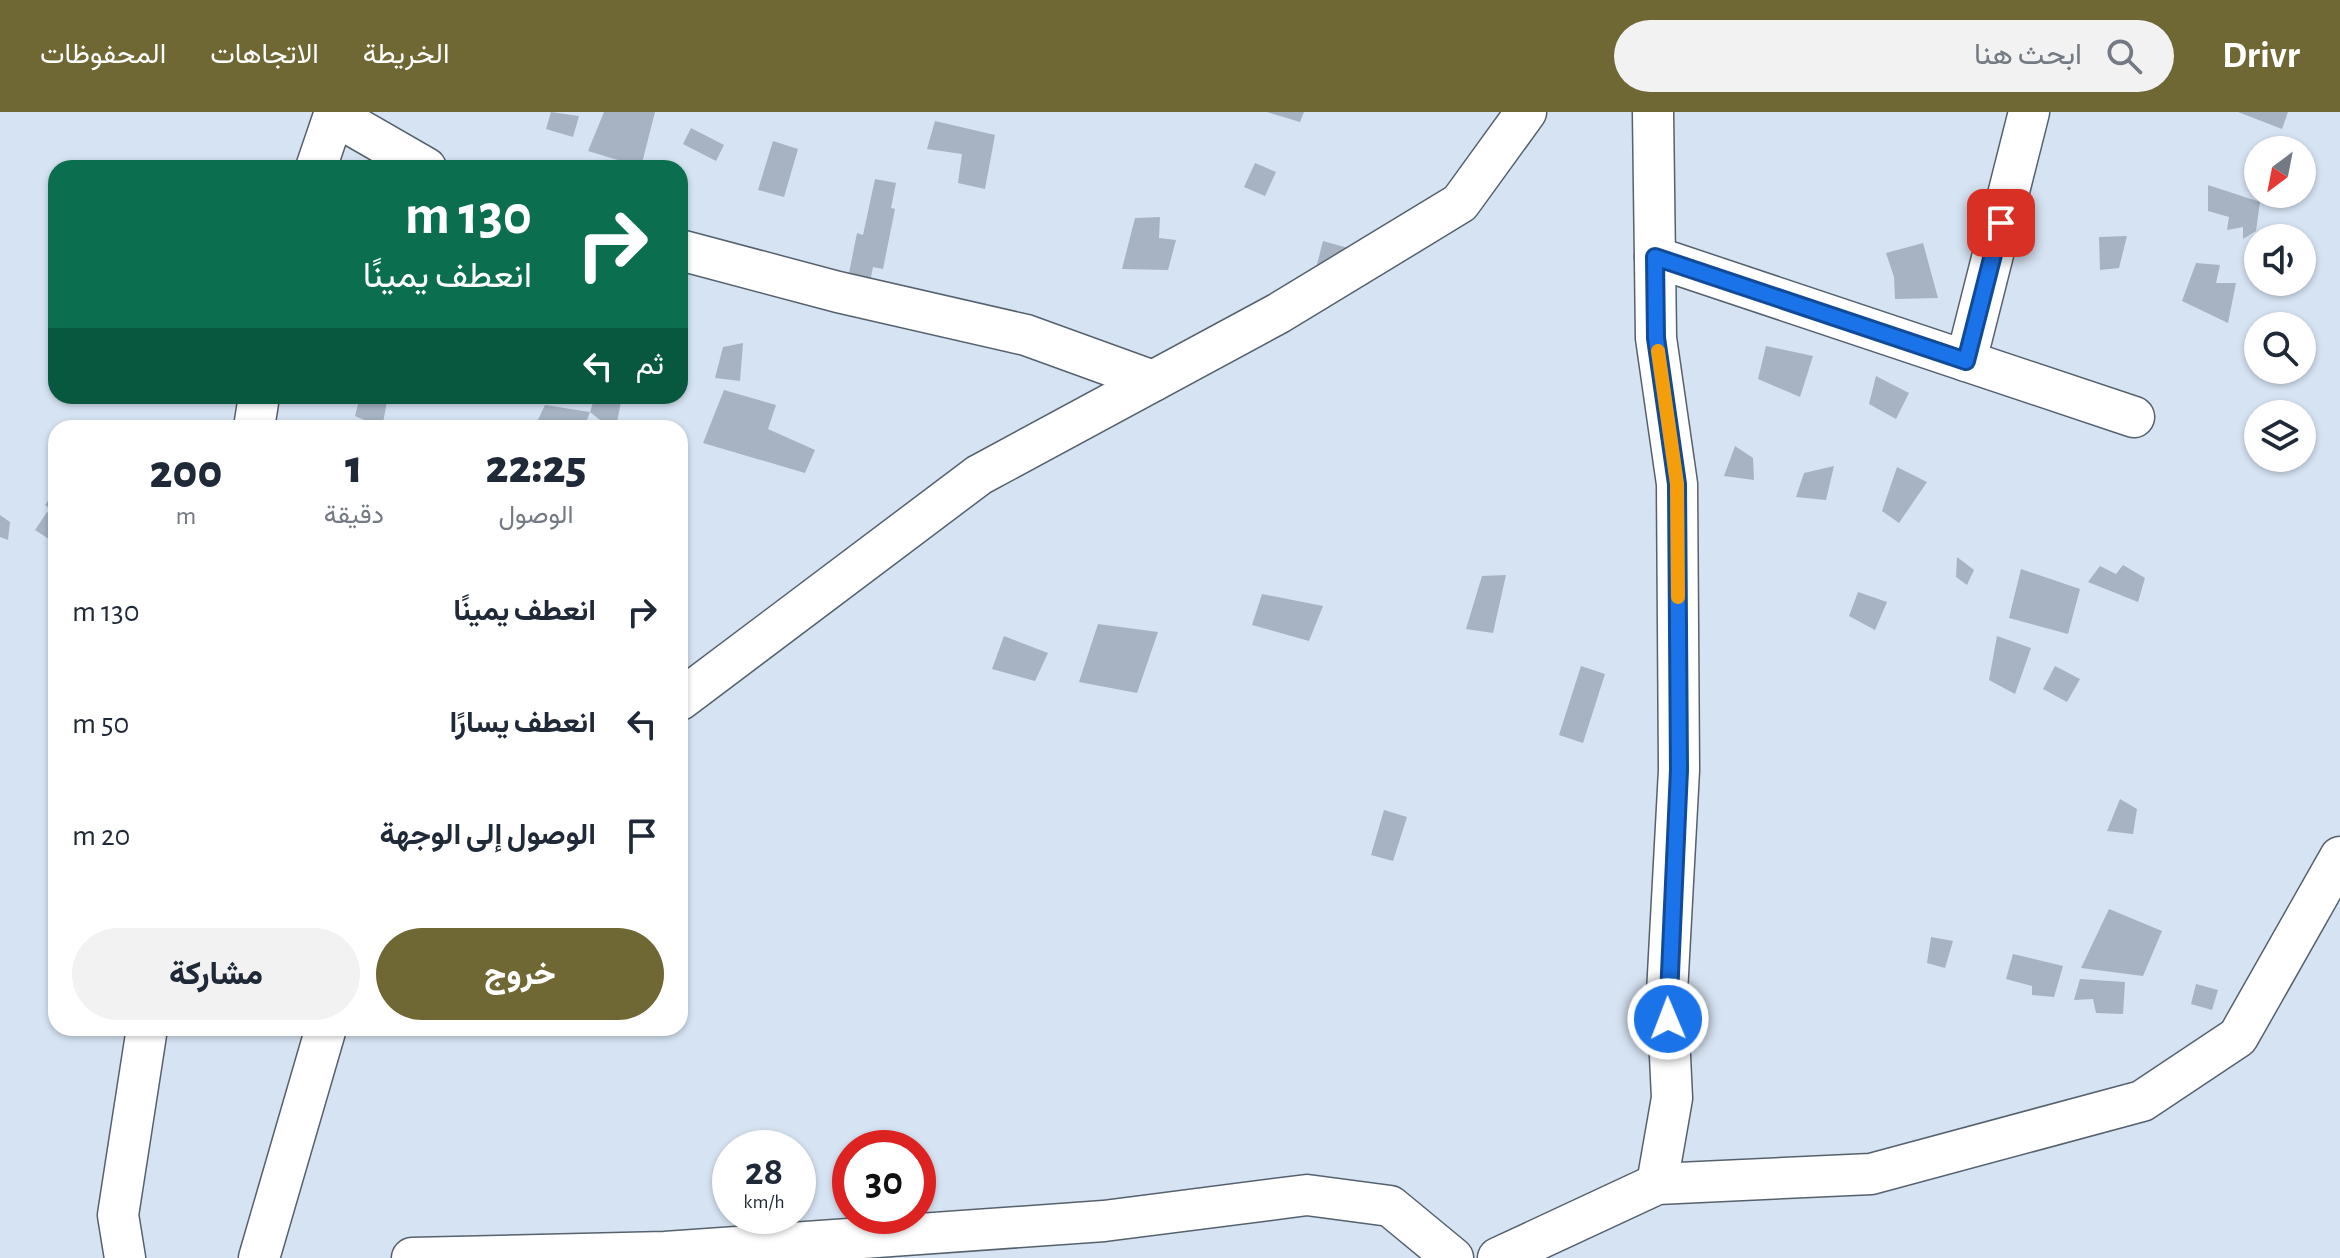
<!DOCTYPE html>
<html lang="ar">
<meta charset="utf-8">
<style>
:root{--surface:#fff;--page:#f2f2f3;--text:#1f2937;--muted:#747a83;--accent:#6f6734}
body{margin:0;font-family:"Alegreya Sans",Vazirmatn,sans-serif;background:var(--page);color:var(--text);direction:rtl;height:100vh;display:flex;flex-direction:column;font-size:30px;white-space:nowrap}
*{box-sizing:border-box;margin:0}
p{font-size:26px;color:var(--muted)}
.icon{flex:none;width:44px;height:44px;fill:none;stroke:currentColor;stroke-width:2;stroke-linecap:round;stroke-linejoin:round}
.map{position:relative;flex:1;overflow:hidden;direction:ltr}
.sheet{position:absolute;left:48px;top:308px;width:640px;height:616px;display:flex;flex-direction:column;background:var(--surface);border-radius:24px;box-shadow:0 2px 6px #0004;direction:rtl}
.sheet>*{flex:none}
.guide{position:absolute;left:48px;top:48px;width:640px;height:244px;border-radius:24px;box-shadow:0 2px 6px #0004;direction:rtl;background:#0b6e4f;color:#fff;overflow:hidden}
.needle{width:52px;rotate:212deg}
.tools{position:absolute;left:2244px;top:24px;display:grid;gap:16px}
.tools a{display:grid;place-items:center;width:72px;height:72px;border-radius:50%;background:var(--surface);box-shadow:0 2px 6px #0004;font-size:40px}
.speed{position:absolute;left:712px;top:1018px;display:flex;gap:16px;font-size:40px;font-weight:700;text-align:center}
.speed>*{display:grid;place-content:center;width:104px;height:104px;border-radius:50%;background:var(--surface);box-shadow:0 2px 6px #0004;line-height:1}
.speed small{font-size:20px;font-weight:400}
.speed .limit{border:12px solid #d22;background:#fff;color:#111}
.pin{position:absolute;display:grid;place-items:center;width:68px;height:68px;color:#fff;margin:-34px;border-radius:16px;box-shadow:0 4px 12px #0006}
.me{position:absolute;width:88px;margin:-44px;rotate:359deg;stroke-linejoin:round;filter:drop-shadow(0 0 6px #0008)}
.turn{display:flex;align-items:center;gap:28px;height:168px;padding:0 24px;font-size:36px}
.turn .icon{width:104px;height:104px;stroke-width:2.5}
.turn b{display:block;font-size:56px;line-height:68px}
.then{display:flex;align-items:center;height:76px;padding:0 24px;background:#0003;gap:16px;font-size:30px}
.eta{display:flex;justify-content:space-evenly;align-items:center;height:136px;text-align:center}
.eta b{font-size:48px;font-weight:800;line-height:56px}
.action{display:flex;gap:16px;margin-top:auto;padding:16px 24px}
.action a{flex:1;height:92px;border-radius:48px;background:var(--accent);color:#fff;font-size:32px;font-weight:800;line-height:92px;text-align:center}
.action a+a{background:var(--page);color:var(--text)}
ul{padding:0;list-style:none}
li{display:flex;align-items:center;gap:24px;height:112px;padding:0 24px}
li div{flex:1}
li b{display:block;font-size:30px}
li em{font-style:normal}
header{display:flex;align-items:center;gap:48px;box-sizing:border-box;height:112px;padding:0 40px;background:var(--accent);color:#fff}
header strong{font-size:38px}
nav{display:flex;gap:44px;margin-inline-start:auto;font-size:28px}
.search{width:560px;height:72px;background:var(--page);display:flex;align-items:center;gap:20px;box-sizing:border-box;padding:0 28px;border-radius:44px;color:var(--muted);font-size:30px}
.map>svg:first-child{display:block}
.building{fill:#a7b3c2}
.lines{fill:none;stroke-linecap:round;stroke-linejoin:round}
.minor-casing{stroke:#56616e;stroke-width:43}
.minor{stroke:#fff;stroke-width:40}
.route-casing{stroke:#114b97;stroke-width:20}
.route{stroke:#1a73e8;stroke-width:14}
.slow{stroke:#f59e0b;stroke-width:14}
</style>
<header>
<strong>Drivr</strong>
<div class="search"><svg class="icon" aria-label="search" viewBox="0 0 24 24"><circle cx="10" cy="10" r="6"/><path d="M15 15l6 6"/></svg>ابحث هنا</div>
<nav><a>الخريطة</a><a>الاتجاهات</a><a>المحفوظات</a></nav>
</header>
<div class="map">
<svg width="2340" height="1146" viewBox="0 0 2340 1146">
<rect width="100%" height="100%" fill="#d6e3f2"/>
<g class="building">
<path d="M551,0L579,4L573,25L546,17Z"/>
<path d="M604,0H655L641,55L588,39Z"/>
<path d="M1267,0H1304L1300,10Z"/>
<path d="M2238,0H2288L2282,17Z"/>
<path d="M935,9L995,23L985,77L958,71L962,42L927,37Z"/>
<path d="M691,16L724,33L716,49L683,32Z"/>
<path d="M773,29L798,37L784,85L758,78Z"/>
<path d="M1255,51L1276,60L1265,84L1244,75Z"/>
<path d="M875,67L896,71L891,96L895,97L883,157L873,155L868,180L846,176L857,121L863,123Z"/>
<path d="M2208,73L2260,90L2256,119L2243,127V115L2227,118L2229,105L2208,99Z"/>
<path d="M1160,105L1159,126L1176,128L1168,158L1122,157L1135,106Z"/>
<path d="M2127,124L2119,156L2100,158L2099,125Z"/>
<path d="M1323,129L1348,136L1312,172Z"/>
<path d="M1923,131L1938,186L1895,187L1894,165L1886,141Z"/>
<path d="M2196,151L2220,153L2216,171H2236L2228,211L2182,189Z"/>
<path d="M743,231L740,269L715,266L723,235Z"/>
<path d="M1766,234L1813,244L1800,285L1758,267Z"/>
<path d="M1876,264L1909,281L1896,307L1869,292Z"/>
<path d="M724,278L776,293L768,317L815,338L805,361L703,331Z"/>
<path d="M360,284H388L382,316L355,304Z"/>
<path d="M595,284H622L616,316H610L590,300Z"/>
<path d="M545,293L590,300L584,316H534Z"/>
<path d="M1735,334L1753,346L1754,368L1724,364Z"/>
<path d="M1834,354L1826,388L1796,385L1804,361Z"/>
<path d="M1897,355L1927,370L1899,411L1882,399Z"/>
<path d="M56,377V401L45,393Z"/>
<path d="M47,400L56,406L55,431L35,418Z"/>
<path d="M0,403L10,410L8,428L0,425Z"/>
<path d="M1957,445L1974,458L1967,473L1956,465Z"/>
<path d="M2123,453L2145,466L2138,490L2088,470L2100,454L2116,462Z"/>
<path d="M2021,457L2080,477L2068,522L2009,506Z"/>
<path d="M1506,463L1493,521L1466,517L1482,464Z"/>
<path d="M1858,480L1887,490L1875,518L1849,504Z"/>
<path d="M1262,482L1323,494L1309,529L1252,513Z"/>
<path d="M1098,512L1158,520L1137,581L1079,570Z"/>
<path d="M1004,524L1048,541L1035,569L992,557Z"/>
<path d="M1997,524L2031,536L2015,582L1989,568Z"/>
<path d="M1581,554L1605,562L1583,631L1559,623Z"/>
<path d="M2055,554L2080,567L2067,590L2043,577Z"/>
<path d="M2120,687L2137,697L2133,722L2107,719Z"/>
<path d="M1384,698L1407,705L1393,749L1371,743Z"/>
<path d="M2109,797L2162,819L2143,864L2081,856Z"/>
<path d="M1931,825L1953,829L1945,856L1927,851Z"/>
<path d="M2013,842L2063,854L2054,885L2032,883V874L2006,867Z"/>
<path d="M2080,867L2125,870L2123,902L2096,901L2093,887L2074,888Z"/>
<path d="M2196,872L2218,878L2212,898L2191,892Z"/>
</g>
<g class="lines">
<g class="minor-casing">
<g id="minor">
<path d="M1653,0L1656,226L1677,372L1679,658L1667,881L1672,986L1657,1072"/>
<path d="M334,3L426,56"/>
<path d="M316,56L335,0"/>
<path d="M680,138L838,180L1026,223L1153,269"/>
<path d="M1655,145L2134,305"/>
<path d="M1966,249L2029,0"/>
<path d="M254,316L259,284"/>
<path d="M680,588L979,363L1279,201L1460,91L1526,0"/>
<path d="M125,1146L118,1103L147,916"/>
<path d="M259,1146L326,916"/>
<path d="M412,1146L665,1140L1104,1109L1307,1083L1390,1094L1453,1146"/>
<path d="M1498,1146L1657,1072L1871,1062L2142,989L2238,925L2340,745"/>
</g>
</g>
<use href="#minor" class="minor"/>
</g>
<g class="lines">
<g class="route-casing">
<path id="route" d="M1668,907L1679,658L1677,372L1656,226L1655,145L1966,249L2001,111"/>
</g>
<use href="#route" class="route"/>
<path class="slow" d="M1658,239L1677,372L1678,485"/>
</g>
</svg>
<div class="tools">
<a><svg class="needle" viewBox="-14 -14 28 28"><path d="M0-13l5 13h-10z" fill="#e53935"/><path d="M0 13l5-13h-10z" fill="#747a83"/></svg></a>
<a><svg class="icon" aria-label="sound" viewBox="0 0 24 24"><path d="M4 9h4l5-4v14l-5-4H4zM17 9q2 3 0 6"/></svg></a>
<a><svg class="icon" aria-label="search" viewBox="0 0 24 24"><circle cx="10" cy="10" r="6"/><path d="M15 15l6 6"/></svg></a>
<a><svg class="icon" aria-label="layers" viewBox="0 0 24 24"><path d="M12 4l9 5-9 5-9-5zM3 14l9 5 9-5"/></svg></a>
</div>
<div class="speed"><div>28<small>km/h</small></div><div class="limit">30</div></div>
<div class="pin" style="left:2001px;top:111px;background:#d93025"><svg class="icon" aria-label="arrive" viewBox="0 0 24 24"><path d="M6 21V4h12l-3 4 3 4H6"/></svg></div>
<svg class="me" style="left:1668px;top:907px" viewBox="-20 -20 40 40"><circle r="17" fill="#1a73e8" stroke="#fff" stroke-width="3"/><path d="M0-11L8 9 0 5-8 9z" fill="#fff"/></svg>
<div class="guide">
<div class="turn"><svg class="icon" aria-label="right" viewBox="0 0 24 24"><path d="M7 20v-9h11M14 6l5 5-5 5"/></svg><div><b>130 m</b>انعطف يمينًا</div></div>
<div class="then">ثم<svg class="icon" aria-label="left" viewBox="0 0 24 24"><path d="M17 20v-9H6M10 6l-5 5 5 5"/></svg></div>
</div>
<section class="sheet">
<div class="eta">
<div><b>22:25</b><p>الوصول</p></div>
<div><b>1</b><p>دقيقة</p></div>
<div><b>200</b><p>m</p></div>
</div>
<ul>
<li><svg class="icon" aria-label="right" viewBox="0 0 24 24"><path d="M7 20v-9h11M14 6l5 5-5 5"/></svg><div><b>انعطف يمينًا</b></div><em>130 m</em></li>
<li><svg class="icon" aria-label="left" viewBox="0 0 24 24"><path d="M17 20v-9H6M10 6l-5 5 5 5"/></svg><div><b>انعطف يسارًا</b></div><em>50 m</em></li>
<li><svg class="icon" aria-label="arrive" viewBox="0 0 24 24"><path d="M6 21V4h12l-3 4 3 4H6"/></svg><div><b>الوصول إلى الوجهة</b></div><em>20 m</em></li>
</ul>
<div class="action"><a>خروج</a><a>مشاركة</a></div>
</section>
</div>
